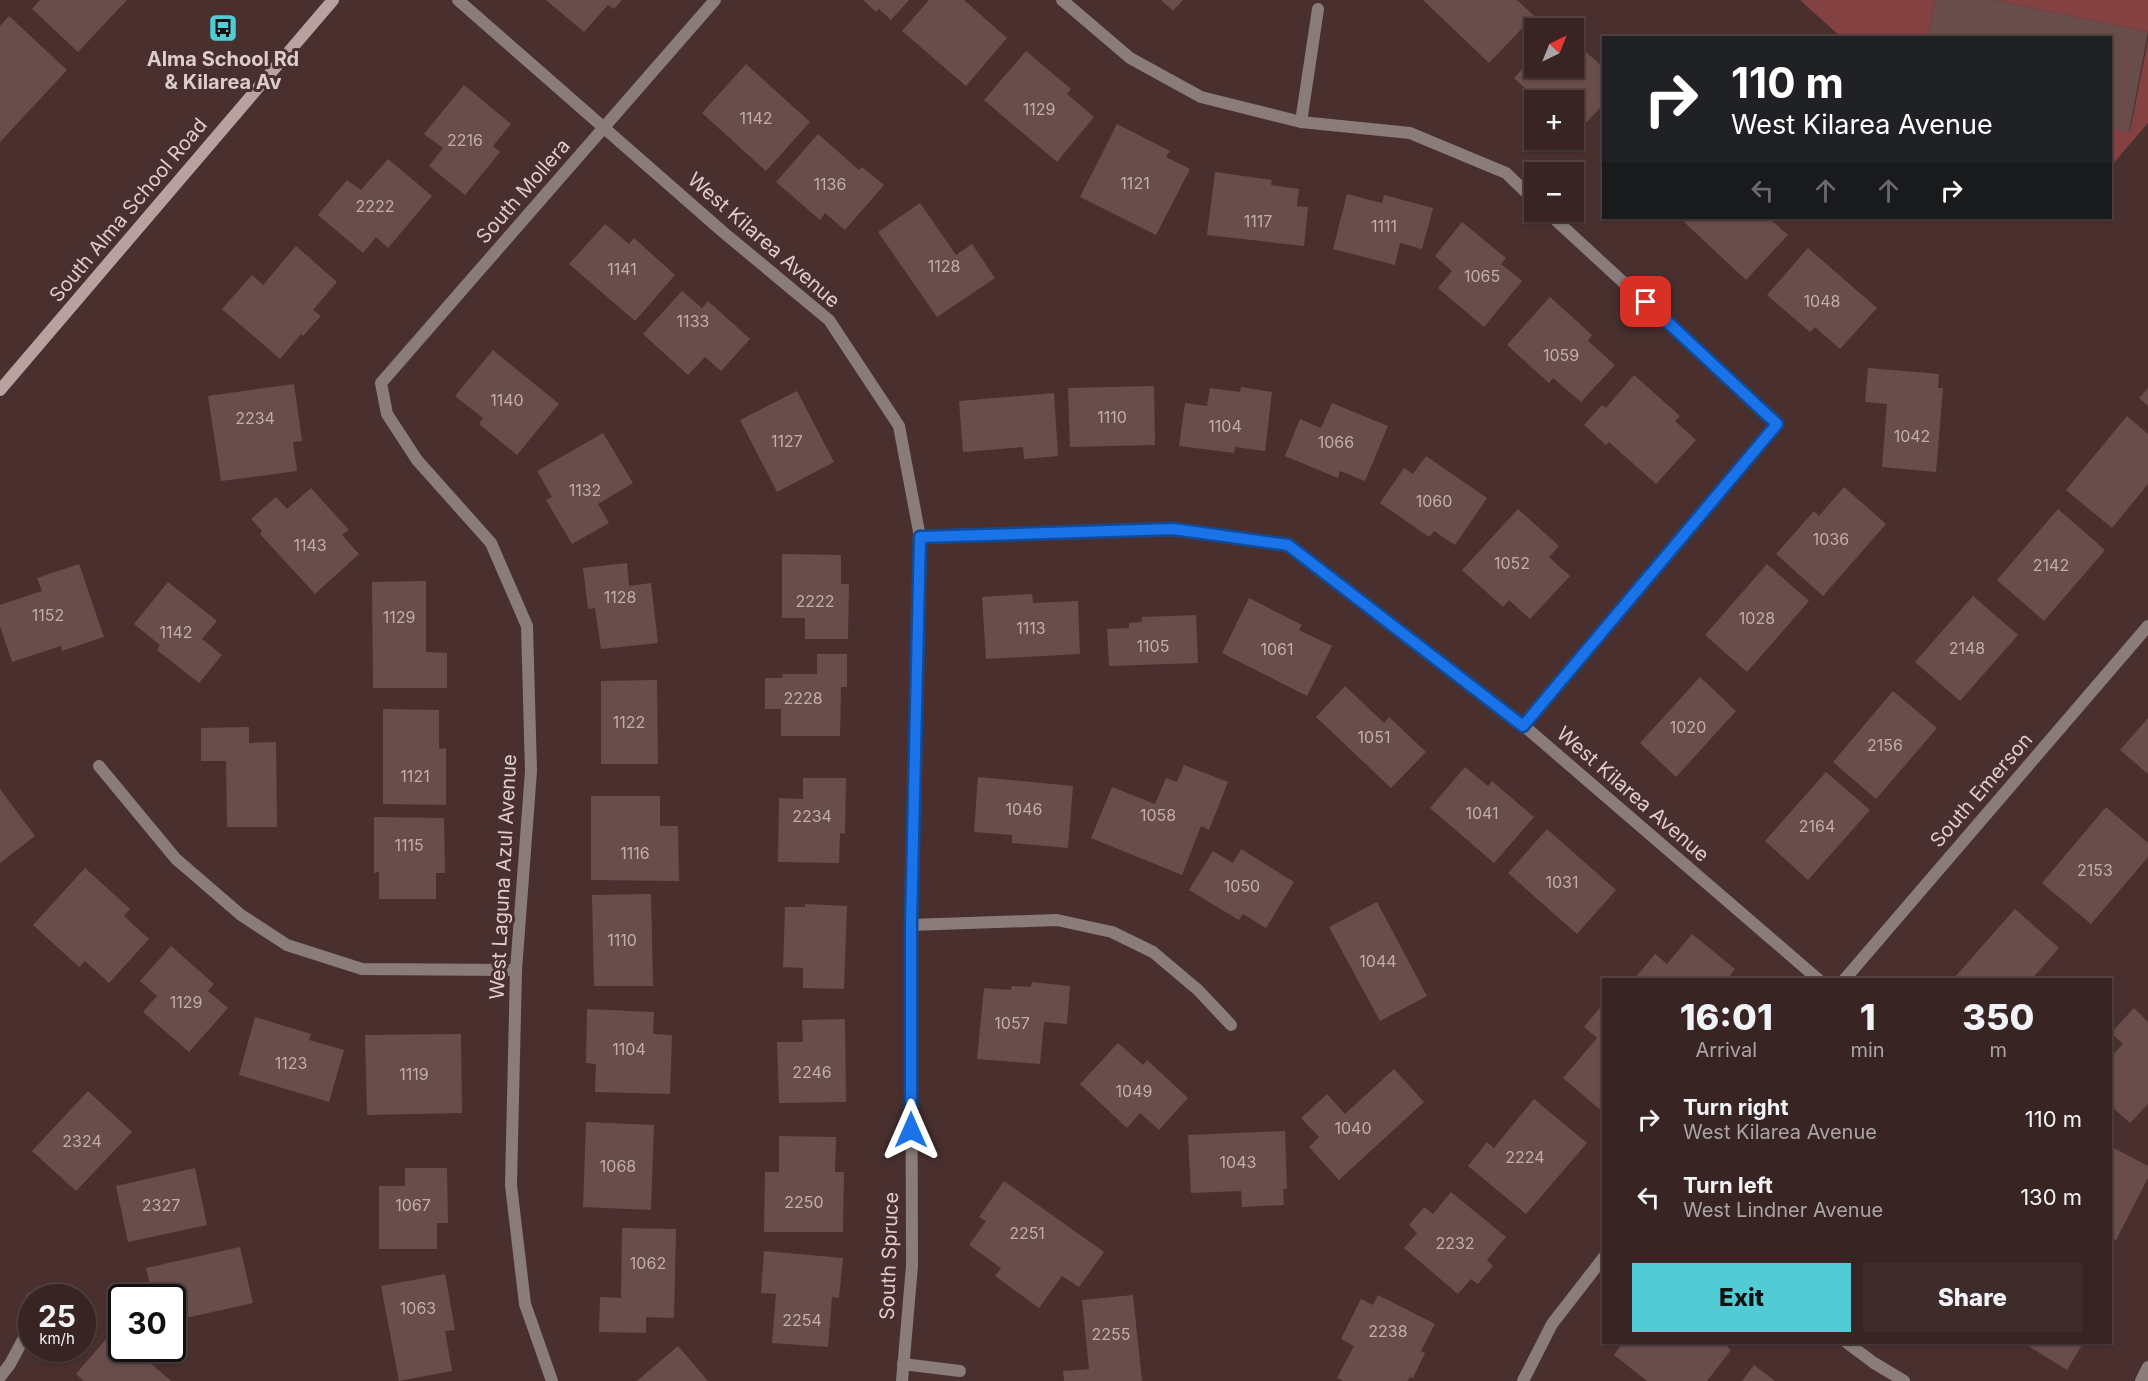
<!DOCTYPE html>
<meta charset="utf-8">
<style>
:root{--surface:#372423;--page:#3e2c2b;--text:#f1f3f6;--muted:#aaa4a6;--line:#514141;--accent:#51ccd5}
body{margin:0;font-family:Inter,sans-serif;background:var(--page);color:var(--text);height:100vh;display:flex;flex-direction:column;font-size:22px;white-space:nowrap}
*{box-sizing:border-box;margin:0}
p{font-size:20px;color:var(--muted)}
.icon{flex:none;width:33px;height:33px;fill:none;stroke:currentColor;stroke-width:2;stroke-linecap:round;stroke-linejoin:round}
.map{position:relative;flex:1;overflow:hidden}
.details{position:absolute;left:1602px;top:978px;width:510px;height:366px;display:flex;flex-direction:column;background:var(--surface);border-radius:0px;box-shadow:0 2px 4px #0004,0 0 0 2px var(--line)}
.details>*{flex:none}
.guide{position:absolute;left:1602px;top:36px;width:510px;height:183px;border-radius:0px;box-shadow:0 2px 4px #0004,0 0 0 2px var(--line);background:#202124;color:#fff;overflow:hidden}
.needle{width:39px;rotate:43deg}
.fabs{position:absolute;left:1524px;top:18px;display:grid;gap:12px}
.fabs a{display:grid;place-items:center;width:60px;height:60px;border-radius:0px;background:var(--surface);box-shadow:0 2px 4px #0004,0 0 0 2px var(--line);font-size:30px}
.speed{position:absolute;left:18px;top:1284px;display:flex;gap:12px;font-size:30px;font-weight:700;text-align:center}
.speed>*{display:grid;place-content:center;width:78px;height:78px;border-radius:50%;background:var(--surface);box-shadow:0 2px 4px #0004,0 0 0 2px var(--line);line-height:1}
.speed small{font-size:15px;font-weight:400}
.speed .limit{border:3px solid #111;border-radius:9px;background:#fff;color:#111}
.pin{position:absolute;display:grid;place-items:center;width:51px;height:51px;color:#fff;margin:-26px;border-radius:12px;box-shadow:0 3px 9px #0006}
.me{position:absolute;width:66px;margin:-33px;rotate:0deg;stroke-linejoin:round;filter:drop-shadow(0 0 4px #0008)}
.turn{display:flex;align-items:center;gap:21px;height:126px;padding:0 30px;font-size:27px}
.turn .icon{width:78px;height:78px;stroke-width:2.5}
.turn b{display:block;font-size:42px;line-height:51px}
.lanes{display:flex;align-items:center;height:57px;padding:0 30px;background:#0003;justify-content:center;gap:30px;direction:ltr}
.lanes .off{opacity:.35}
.eta{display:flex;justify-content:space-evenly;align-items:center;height:102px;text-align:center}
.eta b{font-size:36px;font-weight:800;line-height:42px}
.button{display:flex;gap:12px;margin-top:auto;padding:12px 30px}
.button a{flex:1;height:69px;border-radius:0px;background:var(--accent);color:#111;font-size:24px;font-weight:800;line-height:69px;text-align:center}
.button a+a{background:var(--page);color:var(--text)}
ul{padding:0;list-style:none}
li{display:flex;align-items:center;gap:18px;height:78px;padding:0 30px}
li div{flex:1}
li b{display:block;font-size:22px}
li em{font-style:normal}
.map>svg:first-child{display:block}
.green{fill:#834141}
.building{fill:#684d4b}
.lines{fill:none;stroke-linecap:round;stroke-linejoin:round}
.street{stroke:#897c7b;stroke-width:12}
.secondary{stroke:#b7a2a0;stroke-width:12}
.route-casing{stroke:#114b97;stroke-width:15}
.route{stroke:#1a73e8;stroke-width:10}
.labels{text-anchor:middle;stroke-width:6;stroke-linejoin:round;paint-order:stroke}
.number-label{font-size:16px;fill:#c0adac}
.poi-label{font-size:20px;font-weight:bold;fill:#ddcdcc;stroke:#49302f}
.street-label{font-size:20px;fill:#ddcdcc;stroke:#49302f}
</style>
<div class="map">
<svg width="2148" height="1381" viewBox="0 0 2148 1381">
<rect width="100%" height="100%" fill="#49302f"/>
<g class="green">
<path d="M1800,0H1935L1928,38L1841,37Z"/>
<path d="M1994,0H2148V32Z"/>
<path d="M2148,40V123L2111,166V128L2130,131Z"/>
</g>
<g class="building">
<path d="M40,0H127L78,52L32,9Z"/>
<path d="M546,0H622L614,9L608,5L584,32Z"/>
<path d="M863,0H909L891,20L879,9L876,12Z"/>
<path d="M929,0H964L1007,38L966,86L902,31Z"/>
<path d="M1161,0H1183L1173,11Z"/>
<path d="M1423,0H1517L1534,16L1489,63Z"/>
<path d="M1935,0H1994L2148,32L2129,132L2110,128V38H1928Z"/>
<path d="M9,16L67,70L0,142V26Z"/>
<path d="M1576,43L1604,68V104L1581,128L1574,122V100H1538L1514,78L1534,56V68H1574V46Z"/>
<path d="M1026,51L1071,89L1067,94L1094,117L1057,162L984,100Z"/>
<path d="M746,64L810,122L766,171L702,113Z"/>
<path d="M464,85L511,124L493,146L500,152L465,195L429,166L443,148L424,134Z"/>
<path d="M1117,124L1170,151L1166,157L1190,169L1156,235L1080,197Z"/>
<path d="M818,134L859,170L862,167L884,185L845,230L825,213L820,220L776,182Z"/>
<path d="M388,159L432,196L388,248L376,237L363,253L318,215L347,180L361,190Z"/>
<path d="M1215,172L1272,180L1271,185L1299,189L1297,206L1308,207L1304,246L1207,235Z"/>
<path d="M1347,194L1382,203L1384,195L1433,208L1422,249L1400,243L1395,265L1333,249Z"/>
<path d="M920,203L956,255L972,244L995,278L937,317L878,232Z"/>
<path d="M1688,218H1769L1788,235L1746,280L1684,222Z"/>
<path d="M1462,222L1506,258L1501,264L1522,281L1484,327L1438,288L1452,271L1435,256Z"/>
<path d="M605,224L629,244L634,238L675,275L635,321L569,264Z"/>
<path d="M296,246L337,282L313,310L321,316L303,336L301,334L280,359L222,309L252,275L263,285Z"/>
<path d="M1808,248L1877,308L1840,349L1815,327L1810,332L1767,295Z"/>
<path d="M682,291L702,308L708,301L750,339L721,371L705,357L688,375L643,334Z"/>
<path d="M1550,297L1592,335L1588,341L1615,365L1581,402L1553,378L1549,383L1507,345Z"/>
<path d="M493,350L559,404L517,455L479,424L483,418L455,396Z"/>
<path d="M1868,368L1939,374L1938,388H1943L1936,472L1882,467L1887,404L1865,402Z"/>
<path d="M1634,375L1680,416L1675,421L1696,440L1656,484L1609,442L1606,445L1584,425L1602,405L1606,408Z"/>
<path d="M294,384L302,441L293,442L297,471L221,481L208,396Z"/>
<path d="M1154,386L1155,445L1070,447L1068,388Z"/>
<path d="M1241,387L1272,392L1265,451L1235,447L1234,453L1179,446L1185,403L1207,406L1210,388L1240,392Z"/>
<path d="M2148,388V406L2139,398Z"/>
<path d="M797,391L834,462L777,492L740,420Z"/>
<path d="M1054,393L1058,456L1024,459L1023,447L963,452L959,401Z"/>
<path d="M1332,403L1388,426L1365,481L1340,471L1338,478L1285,456L1300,419L1321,428Z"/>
<path d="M2127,416L2148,434V484L2112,528L2066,490Z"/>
<path d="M603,433L633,483L598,504L609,523L572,544L546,500L552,497L537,471Z"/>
<path d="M1426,456L1487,498L1455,545L1434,531L1429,537L1380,503L1404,468L1413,474Z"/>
<path d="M1844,487L1886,524L1823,596L1776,554L1814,511L1819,516Z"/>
<path d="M311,488L349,530L342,535L359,554L315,594L260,534L262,531L251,519L276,497L287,509Z"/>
<path d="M1518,509L1559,546L1549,557L1570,576L1530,619L1509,600L1503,607L1462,570Z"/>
<path d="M2058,509L2105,550L2044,621L1997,580Z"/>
<path d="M782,554L841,555V584H849L848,639H805V618H782Z"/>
<path d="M627,563L629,586L651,583L658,643L601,649L595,608L588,609L583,568Z"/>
<path d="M79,564L104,637L62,651L61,646L12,662L0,626V605L42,591L37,578Z"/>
<path d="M1767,564L1809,601L1747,672L1705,635Z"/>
<path d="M426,581V652L447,653V688H373L372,582Z"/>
<path d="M168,582L217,621L202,639L222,655L199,683L157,650L160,645L134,624Z"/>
<path d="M1032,594L1033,603L1078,601L1080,654L986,659L982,597Z"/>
<path d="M1973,596L2018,635L1960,701L1915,662Z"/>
<path d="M1249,598L1302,625L1299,630L1332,646L1307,696L1222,653Z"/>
<path d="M1196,615L1198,663L1109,666L1107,629L1129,628V623L1142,622V617Z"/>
<path d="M817,654H847V687H841L840,736H781V709H765V678H783L782,674H817Z"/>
<path d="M1700,677L1736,711L1676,777L1640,743Z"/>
<path d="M657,680L658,764H601V681Z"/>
<path d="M1345,686L1384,723L1389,717L1426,752L1391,788L1316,717Z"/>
<path d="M1893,691L1937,728L1876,799L1833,762Z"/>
<path d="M383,709L439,710V749L446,748V805L383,804Z"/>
<path d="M2148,718V774L2120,750Z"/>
<path d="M249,727V743L276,742L277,827H227L226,761H201V728Z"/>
<path d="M1184,765L1228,782L1209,830L1201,826L1182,875L1091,838L1112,787L1155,804L1166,778L1177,782Z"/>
<path d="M1465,767L1488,786L1492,781L1534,817L1494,863L1430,808Z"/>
<path d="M1826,772L1870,810L1808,880L1765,841Z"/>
<path d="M978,777L1073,786L1068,848L1012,843V835L974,832Z"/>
<path d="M803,778H846L845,834L840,833L839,863L778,862L779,798L803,799Z"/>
<path d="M0,789L35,836L0,863Z"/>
<path d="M591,796H660V826H678L679,881L591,880Z"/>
<path d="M2106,807L2148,843V857L2091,924L2042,883Z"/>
<path d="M374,817L444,818L445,873H436V899H379V872L374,873Z"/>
<path d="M1547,829L1616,890L1577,934L1508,873Z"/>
<path d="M1241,849L1294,882L1266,928L1243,914L1239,920L1189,890L1213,851L1233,863Z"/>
<path d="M85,868L130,909L124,916L149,939L109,983L85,961L79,967L33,925Z"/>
<path d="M651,894L653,986H594L592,895Z"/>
<path d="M1377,902L1427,996L1380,1021L1329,927Z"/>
<path d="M805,904L847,906L844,989L803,988V968L783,967L785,907H805Z"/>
<path d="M2015,909L2059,948L2031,980H1955L1954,978Z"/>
<path d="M1692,934L1735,969L1727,980L1635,978L1655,954L1667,964Z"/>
<path d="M171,946L214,984L208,991L228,1008L189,1052L143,1012L157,996L140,981Z"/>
<path d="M1032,982L1070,986L1067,1024L1044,1022L1040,1064L977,1059L984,988L1011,990L1012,986L1031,987Z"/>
<path d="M1604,1003V1113L1563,1078L1597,1038L1584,1027Z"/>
<path d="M2134,1008L2148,1022V1104L2130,1123L2110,1105V1058L2123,1044L2111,1033Z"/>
<path d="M587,1009L654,1012L653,1034L672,1035L670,1094L595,1092L596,1064L586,1063Z"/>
<path d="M255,1017L311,1034L309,1040L344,1050L329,1102L239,1075Z"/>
<path d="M845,1019L846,1102L779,1103L777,1042H803L802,1020Z"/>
<path d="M461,1034L462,1113L367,1115L365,1035Z"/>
<path d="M1118,1043L1143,1065L1147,1060L1188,1098L1159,1130L1140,1113L1127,1128L1080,1084Z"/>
<path d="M1394,1069L1424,1102L1339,1180L1309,1147L1319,1137L1301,1118L1327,1094L1345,1114Z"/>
<path d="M88,1091L132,1132L76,1191L32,1151Z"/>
<path d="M1534,1099L1587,1143L1526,1214L1468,1166L1487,1142L1494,1148Z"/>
<path d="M586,1122L654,1125L651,1210L583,1207Z"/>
<path d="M1285,1131L1287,1189H1283L1284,1205L1242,1207L1241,1191L1191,1193L1188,1135Z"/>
<path d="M779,1136L836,1137L835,1172H844L843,1232H764L765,1172H779Z"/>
<path d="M2110,1146L2148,1166V1178L2116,1240L2110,1237Z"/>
<path d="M195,1168L207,1225L128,1242L116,1186Z"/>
<path d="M405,1168H447L448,1223H437V1249H379V1186H405Z"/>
<path d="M1004,1181L1104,1252L1079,1287L1062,1276L1039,1308L995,1276L1001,1268L969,1245L986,1221L979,1217Z"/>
<path d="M1451,1192L1506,1237L1487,1260L1493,1266L1478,1284L1471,1279L1458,1294L1404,1248L1417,1233L1409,1225L1424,1207L1433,1214Z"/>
<path d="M622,1228L676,1229L674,1318L646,1317V1333L599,1332L600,1297L621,1298Z"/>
<path d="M240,1247L253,1303L172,1321V1298H153L146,1268Z"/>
<path d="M764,1251L843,1258L839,1298L832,1297L828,1347L772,1343L776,1294L761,1293Z"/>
<path d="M445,1274L455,1330L445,1331L452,1371L399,1381L381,1286Z"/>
<path d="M1133,1295L1142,1381H1064L1063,1371L1089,1369L1082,1300Z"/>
<path d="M1378,1295L1435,1324L1421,1351L1425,1353L1413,1378L1410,1377L1407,1381H1343L1337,1378L1354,1346L1341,1339L1361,1299L1373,1305Z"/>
<path d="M113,1331L122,1338V1348H133L171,1381H84L76,1374Z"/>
<path d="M1623,1342H1722L1731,1350L1707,1381H1647L1614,1355Z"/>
<path d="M2022,1342H2084L2067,1370Z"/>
<path d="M678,1346L708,1381H637Z"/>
<path d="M1754,1365L1775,1381H1742Z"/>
</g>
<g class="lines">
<g class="street">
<path d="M458,0L723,232L829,320L899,426L920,537L1173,529L1288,545L1523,725L1819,980"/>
<path d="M1062,0L1130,58L1201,97L1301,122L1410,133L1506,173L1534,200"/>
<path d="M1301,122L1318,9"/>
<path d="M1523,725L1777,424L1547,212"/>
<path d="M99,766L176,859L241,915L287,945L362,969L516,970"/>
<path d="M911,925L1057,920L1112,932L1153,952L1198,990L1231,1025"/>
<path d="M1844,980L2148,626"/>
<path d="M1846,1342L1874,1363L1904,1381"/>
<path d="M903,1364L960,1371"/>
<path d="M0,1377L10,1364L25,1336L32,1298"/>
<path d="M552,1381L525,1304L511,1185L516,970L531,771L527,626L491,543L417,460L387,414L381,383L715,0"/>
<path d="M902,1381L912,1266L911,925L920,537"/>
<path d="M1523,1381L1552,1324L1604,1257"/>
<path d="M2141,1381L2148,1367"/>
</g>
<path class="secondary" d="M0,390L333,0"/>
</g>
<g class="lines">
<g class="route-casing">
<path id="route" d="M911,1130V925L920,537L1173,529L1288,545L1523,726L1777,424L1646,302"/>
</g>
<use href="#route" class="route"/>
</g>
<defs>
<g id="bus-square" transform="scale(1.5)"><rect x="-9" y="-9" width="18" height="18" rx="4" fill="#51ccd5" stroke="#49302f"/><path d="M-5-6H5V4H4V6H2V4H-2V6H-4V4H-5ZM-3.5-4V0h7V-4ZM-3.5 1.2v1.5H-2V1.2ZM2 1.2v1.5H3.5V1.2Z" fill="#111"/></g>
</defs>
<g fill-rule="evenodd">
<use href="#bus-square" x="223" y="28"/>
</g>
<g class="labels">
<g class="number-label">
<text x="1039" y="115">1129</text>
<text x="756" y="124">1142</text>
<text x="465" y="146">2216</text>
<text x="1135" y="189">1121</text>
<text x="830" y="190">1136</text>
<text x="375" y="212">2222</text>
<text x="1258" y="227">1117</text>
<text x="1384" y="232">1111</text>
<text x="944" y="272">1128</text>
<text x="622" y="275">1141</text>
<text x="1482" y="282">1065</text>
<text x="1822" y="307">1048</text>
<text x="693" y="327">1133</text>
<text x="1561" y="361">1059</text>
<text x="507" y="406">1140</text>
<text x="1112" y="423">1110</text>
<text x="255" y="424">2234</text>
<text x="1225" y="432">1104</text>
<text x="1912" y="442">1042</text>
<text x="787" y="447">1127</text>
<text x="1336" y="448">1066</text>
<text x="585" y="496">1132</text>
<text x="1434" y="507">1060</text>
<text x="1831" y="545">1036</text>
<text x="310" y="551">1143</text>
<text x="1512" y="569">1052</text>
<text x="2051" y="571">2142</text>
<text x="620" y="603">1128</text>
<text x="815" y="607">2222</text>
<text x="48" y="621">1152</text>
<text x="399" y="623">1129</text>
<text x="1757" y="624">1028</text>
<text x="1031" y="634">1113</text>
<text x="176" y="638">1142</text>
<text x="1153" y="652">1105</text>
<text x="1967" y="654">2148</text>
<text x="1277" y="655">1061</text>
<text x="803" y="704">2228</text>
<text x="629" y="728">1122</text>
<text x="1688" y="733">1020</text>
<text x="1374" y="743">1051</text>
<text x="1885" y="751">2156</text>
<text x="415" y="782">1121</text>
<text x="1024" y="815">1046</text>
<text x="1482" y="819">1041</text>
<text x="1158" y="821">1058</text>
<text x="812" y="822">2234</text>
<text x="1817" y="832">2164</text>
<text x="409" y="851">1115</text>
<text x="635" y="859">1116</text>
<text x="2095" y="876">2153</text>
<text x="1562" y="888">1031</text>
<text x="1242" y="892">1050</text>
<text x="622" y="946">1110</text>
<text x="1378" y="967">1044</text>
<text x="186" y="1008">1129</text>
<text x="1012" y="1029">1057</text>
<text x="629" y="1055">1104</text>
<text x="291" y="1069">1123</text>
<text x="812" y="1078">2246</text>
<text x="414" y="1080">1119</text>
<text x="1134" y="1097">1049</text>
<text x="1353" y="1134">1040</text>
<text x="82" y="1147">2324</text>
<text x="1525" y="1163">2224</text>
<text x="1238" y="1168">1043</text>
<text x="618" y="1172">1068</text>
<text x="804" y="1208">2250</text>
<text x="161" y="1211">2327</text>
<text x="413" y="1211">1067</text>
<text x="1027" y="1239">2251</text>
<text x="1455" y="1249">2232</text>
<text x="648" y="1269">1062</text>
<text x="418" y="1314">1063</text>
<text x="802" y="1326">2254</text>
<text x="1388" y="1337">2238</text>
<text x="1111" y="1340">2255</text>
</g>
<g class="poi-label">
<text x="223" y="66">Alma School Rd<tspan x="223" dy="23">&amp; Kilarea Av</tspan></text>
</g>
<g class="street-label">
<text transform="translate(523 191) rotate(-49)" y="7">South Mollera</text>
<text transform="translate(128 210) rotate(-50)" y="7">South Alma School Road</text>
<text transform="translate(764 240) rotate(41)" y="7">West Kilarea Avenue</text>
<text transform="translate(1981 790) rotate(-49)" y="7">South Emerson</text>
<text transform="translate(1633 794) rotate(41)" y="7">West Kilarea Avenue</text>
<text transform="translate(503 877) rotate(-87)" y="7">West Laguna Azul Avenue</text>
<text transform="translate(889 1256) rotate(-88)" y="7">South Spruce</text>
</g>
</g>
</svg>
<div class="fabs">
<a><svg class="needle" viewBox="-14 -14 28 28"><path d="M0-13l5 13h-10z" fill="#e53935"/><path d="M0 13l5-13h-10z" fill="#aaa4a6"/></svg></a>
<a>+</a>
<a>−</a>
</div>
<div class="speed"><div>25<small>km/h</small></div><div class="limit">30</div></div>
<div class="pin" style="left:1646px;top:302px;background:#d93025"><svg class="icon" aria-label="arrive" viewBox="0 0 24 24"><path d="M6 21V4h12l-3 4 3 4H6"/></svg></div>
<svg class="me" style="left:911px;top:1130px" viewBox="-20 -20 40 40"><path d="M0-17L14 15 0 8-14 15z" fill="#1a73e8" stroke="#fff" stroke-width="4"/></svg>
<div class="guide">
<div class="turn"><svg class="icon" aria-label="right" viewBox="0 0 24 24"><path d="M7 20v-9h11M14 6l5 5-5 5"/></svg><div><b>110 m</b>West Kilarea Avenue</div></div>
<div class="lanes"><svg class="icon off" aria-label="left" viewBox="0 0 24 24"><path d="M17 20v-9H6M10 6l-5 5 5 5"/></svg><svg class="icon off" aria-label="ahead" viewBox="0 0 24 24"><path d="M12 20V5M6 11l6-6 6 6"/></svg><svg class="icon off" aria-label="ahead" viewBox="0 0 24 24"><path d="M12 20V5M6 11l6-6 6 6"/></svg><svg class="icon" aria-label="right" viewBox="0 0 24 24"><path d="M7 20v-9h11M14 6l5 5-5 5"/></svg></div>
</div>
<section class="details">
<div class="eta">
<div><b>16:01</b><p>Arrival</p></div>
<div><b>1</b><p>min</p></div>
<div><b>350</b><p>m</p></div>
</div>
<ul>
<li><svg class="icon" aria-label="right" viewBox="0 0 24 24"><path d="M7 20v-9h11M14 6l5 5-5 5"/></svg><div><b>Turn right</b><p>West Kilarea Avenue</p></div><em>110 m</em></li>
<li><svg class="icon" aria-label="left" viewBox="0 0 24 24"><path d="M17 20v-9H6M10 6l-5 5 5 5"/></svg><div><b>Turn left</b><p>West Lindner Avenue</p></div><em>130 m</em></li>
</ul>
<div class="button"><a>Exit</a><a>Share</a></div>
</section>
</div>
